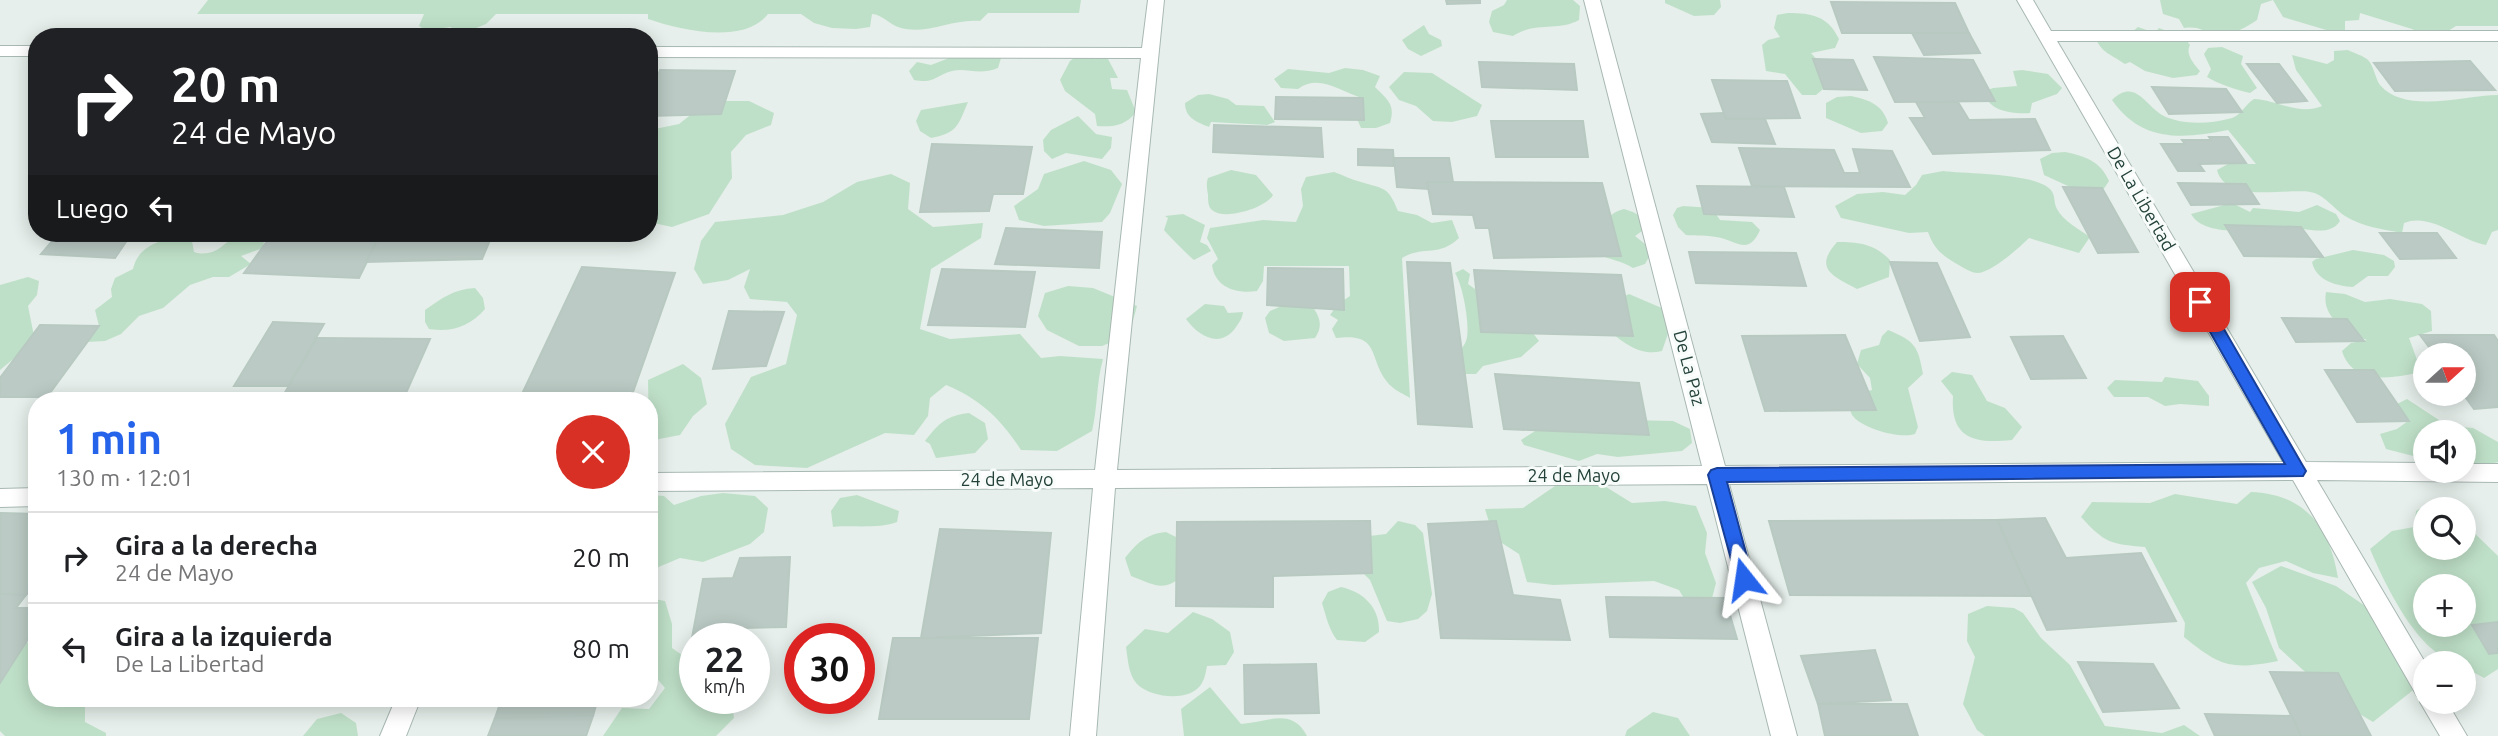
<!DOCTYPE html>
<html lang="es">
<meta charset="utf-8">
<style>
:root{--surface:#fff;--page:#f2f2f2;--text:#202124;--muted:#757577;--line:#e0e0e0;--accent:#2563eb}
body{margin:0;font-family:Ubuntu,sans-serif;background:var(--page);color:var(--text);height:100vh;display:flex;flex-direction:column;font-size:26px;white-space:nowrap}
*{box-sizing:border-box;margin:0}
p{font-size:23px;color:var(--muted)}
.icon{flex:none;width:38px;height:38px;fill:none;stroke:currentColor;stroke-width:2;stroke-linecap:round;stroke-linejoin:round}
.map{position:relative;flex:1;overflow:hidden}
.sheet{position:absolute;left:28px;top:392px;width:630px;height:315px;display:flex;flex-direction:column;background:var(--surface);border-radius:28px;box-shadow:0 4px 18px #0003}
.sheet>*{flex:none}
.hud{position:absolute;left:28px;top:28px;width:630px;height:214px;border-radius:28px;box-shadow:0 4px 18px #0003;background:#202124;color:#fff;overflow:hidden}
.needle{width:46px;rotate:69deg}
.buttons{position:absolute;left:2413px;top:343px;display:grid;gap:14px}
.buttons a{display:grid;place-items:center;width:63px;height:63px;border-radius:50%;background:var(--surface);box-shadow:0 4px 18px #0003;font-size:35px}
.speed{position:absolute;left:679px;top:623px;display:flex;gap:14px;font-size:35px;font-weight:700;text-align:center}
.speed>*{display:grid;place-content:center;width:91px;height:91px;border-radius:50%;background:var(--surface);box-shadow:0 4px 18px #0003;line-height:1}
.speed small{font-size:18px;font-weight:400}
.speed .limit{border:10px solid #d22;background:#fff;color:#111}
.pin{position:absolute;display:grid;place-items:center;width:60px;height:60px;color:#fff;margin:-30px;border-radius:14px;box-shadow:0 4px 10px #0006}
.me{position:absolute;width:77px;margin:-38px;rotate:345deg;stroke-linejoin:round;filter:drop-shadow(0 0 5px #0008)}
.turn{display:flex;align-items:center;gap:24px;height:147px;padding:0 28px;font-size:32px}
.turn .icon{width:91px;height:91px;stroke-width:2.5}
.turn b{display:block;font-size:49px;line-height:60px}
.then{display:flex;align-items:center;height:66px;padding:0 28px;background:#0003;gap:14px;font-size:26px}
.round{display:grid;place-items:center;flex:none;width:74px;height:74px;border-radius:37px;background:var(--page)}
.overview{display:flex;align-items:center;justify-content:space-between;height:119px;padding:0 28px}
h1{font-size:42px;font-weight:700;line-height:52px;color:var(--accent)}
ul{padding:0;list-style:none}
li{display:flex;align-items:center;gap:21px;height:91px;padding:0 28px;border-top:2px solid var(--line)}
li div{flex:1}
li b{display:block;font-size:26px}
li em{font-style:normal}
.map>svg:first-child{display:block}
.green{fill:#bfe0c8;fill-rule:evenodd}
.building{fill:#bbcac4;stroke:#b8c9c2;stroke-width:2}
.lines{fill:none;stroke-linecap:round;stroke-linejoin:round}
.minor-casing{stroke:#a8b8b2;stroke-width:2}
.minor{fill:#fff;fill-rule:evenodd}
.route{fill:#2563eb;stroke:#184099;stroke-width:2}
.labels{text-anchor:middle;stroke-width:6;stroke-linejoin:round;paint-order:stroke}
.street-label{font-size:18px;fill:#24423a;stroke:#f7fbf9}
</style>
<div class="map">
<svg width="2498" height="736" viewBox="0 0 2498 736">
<rect width="100%" height="100%" fill="#e6efeb"/>
<g class="green">
<path d="M208,0H1081L1079,13H988L980,21C954,18 927,35 901,28C891,26 882,14 872,14L870,27L856,29L832,28L814,23L801,14H768C744,45 680,30 648,19V14H496L486,24L464,33L450,27L427,31L419,26L424,14H197Z"/>
<path d="M1507,0H1573L1580,6L1579,20C1557,32 1536,21 1513,36L1493,32L1489,22L1492,11L1504,5Z"/>
<path d="M1665,0H1720L1721,7L1714,15L1694,16L1665,3Z"/>
<path d="M2160,0H2498V26H2456L2440,36L2426,37L2412,29L2360,13L2359,20L2345,21V30L2333,32L2283,17L2273,0L2261,4L2257,20C2244,29 2230,36 2213,33C2200,31 2200,26 2184,28L2179,19L2163,14Z"/>
<path d="M1788,13C1812,13 1828,16 1839,39L1835,48L1811,53L1830,74L1829,84L1816,95H1802L1785,74L1766,71L1762,45L1768,40L1780,37L1774,28L1777,15Z"/>
<path d="M1424,25L1429,34L1441,40L1442,46L1421,56L1408,49L1402,40Z"/>
<path d="M2138,27L2155,33L2159,28L2185,38L2190,45C2185,54 2194,64 2200,71L2197,75L2173,78L2145,71L2130,62L2125,64C2112,55 2102,53 2096,39L2125,31L2132,32Z"/>
<path d="M2222,47L2243,56L2241,64L2257,88L2250,93C2237,90 2218,84 2207,77L2211,69L2204,54L2208,48Z"/>
<path d="M2348,50C2354,53 2364,56 2368,60C2374,66 2375,78 2380,85C2406,115 2465,95 2498,95V230L2492,232L2486,245C2459,240 2431,212 2404,223L2402,233C2382,229 2363,227 2345,216C2334,209 2324,194 2310,192C2285,188 2226,204 2217,170L2228,164H2256L2228,130C2183,139 2142,143 2112,100C2135,78 2145,105 2162,115C2180,125 2209,124 2228,119C2241,117 2244,105 2254,99C2277,100 2299,116 2322,106L2296,70L2292,55L2327,64L2334,60V51Z"/>
<path d="M1081,53H1096L1108,59L1118,78H1110L1112,89L1127,90L1136,112C1125,126 1114,127 1097,126L1095,114L1065,91L1060,80L1070,61Z"/>
<path d="M957,55L1001,58L998,68C978,76 966,67 952,71C934,76 935,84 914,80L909,71L917,62L931,65Z"/>
<path d="M1345,68L1363,70L1380,76L1375,87C1387,99 1396,105 1390,123L1376,128H1361L1355,114L1362,98C1341,92 1319,73 1298,89L1281,88L1274,79L1288,69L1329,73Z"/>
<path d="M2022,70L2048,74L2062,88L2057,94L2032,103L2030,113C2012,114 1990,112 1983,92L1993,88L2017,86L2013,71Z"/>
<path d="M1404,72L1432,73L1482,105L1477,116L1452,122L1433,121L1416,106L1399,100L1389,87Z"/>
<path d="M1209,94L1228,99L1236,105L1264,106L1275,122L1267,125L1211,122L1209,127C1197,122 1185,118 1185,103L1198,95Z"/>
<path d="M1851,96C1869,100 1882,104 1888,123L1882,131L1861,133L1826,118V103L1837,97Z"/>
<path d="M708,101H749L774,113L771,125L746,135L731,152L732,178L709,214L672,227L649,222L650,130L679,124Z"/>
<path d="M968,102C958,125 958,133 931,138L920,131L916,121L921,110Z"/>
<path d="M1078,116L1096,134L1112,137L1111,148L1102,159L1066,153L1052,159L1044,151L1043,140L1051,130Z"/>
<path d="M2065,152C2085,156 2100,161 2109,181L2103,190L2081,192L2044,175L2040,159L2052,153Z"/>
<path d="M1084,161L1111,170L1122,184L1110,213L1102,222L1044,226L1019,220L1014,206L1038,189L1044,174Z"/>
<path d="M1231,170L1256,175L1273,195C1266,208 1224,221 1212,210C1208,207 1208,200 1208,195C1207,188 1206,184 1208,178Z"/>
<path d="M1943,171C1967,174 2034,173 2050,189C2056,195 2053,202 2057,209C2063,221 2079,229 2090,237L2079,253L2029,238C2019,248 1992,272 1978,273C1970,273 1959,265 1952,261C1939,253 1933,246 1928,232L1909,233L1841,218L1835,206L1857,194L1883,192L1905,195L1916,185L1922,175Z"/>
<path d="M1334,172C1343,175 1352,180 1361,182C1384,189 1388,186 1398,211L1417,215L1432,223L1452,220L1459,238C1438,258 1423,245 1402,258L1410,398C1404,394 1396,391 1391,386C1366,361 1384,332 1336,338L1332,329L1338,320L1330,315L1338,304L1350,296L1349,266H1264L1263,281L1257,291C1237,294 1215,288 1212,265L1218,259L1207,238L1210,228L1263,220L1296,222L1303,206L1301,189L1306,177Z"/>
<path d="M891,174L910,183L908,209L933,227L983,223L981,238L931,269L920,329L950,339L1020,334L1041,358L1060,356L1103,359C1096,384 1098,406 1092,431L1057,451L1021,450C1001,419 980,399 946,385L930,398L928,416L914,435L885,433L807,468L755,465L731,449L725,424L751,377L786,364L797,315L787,302L750,299L744,287L750,269L728,280L703,284L694,269L701,241L715,222L783,215L823,202L857,182Z"/>
<path d="M2232,203L2250,212L2253,208L2299,212L2317,205L2336,214L2340,221C2329,239 2301,226 2284,227C2260,229 2205,239 2191,214Z"/>
<path d="M1683,206L1712,208L1720,220L1752,222L1760,230C1748,257 1737,240 1716,237C1707,235 1696,236 1686,235L1678,227L1673,215L1677,208Z"/>
<path d="M1624,209C1637,213 1642,215 1645,229L1635,236L1645,244L1649,257L1645,264L1633,268C1619,259 1605,260 1592,250C1597,233 1605,213 1624,209Z"/>
<path d="M1183,214L1205,225L1200,242L1207,245L1211,251L1194,260C1191,258 1166,233 1164,230L1168,218L1165,216Z"/>
<path d="M237,233L265,234L263,248L241,256L251,264L229,277H213L190,285L163,308L139,316L121,334L105,341L86,342L99,326L95,310L112,297L111,289L115,278L133,269C138,245 162,240 184,235L192,241L194,252C213,258 224,245 237,233Z"/>
<path d="M1837,242C1860,242 1874,244 1890,260L1889,277L1857,289C1833,276 1813,269 1837,242Z"/>
<path d="M2353,250L2384,255L2394,261L2395,267L2388,276H2368L2353,287C2337,286 2316,281 2312,262L2316,259Z"/>
<path d="M1463,269L1470,274L1468,284L1529,328L1539,341L1521,357L1483,366L1476,374H1460L1456,356C1459,352 1464,346 1466,341C1471,329 1463,285 1455,273Z"/>
<path d="M28,277L39,281L37,295L28,306L35,341L0,370V285Z"/>
<path d="M1068,286L1093,288L1137,306L1129,335L1102,346H1079L1047,330L1038,316L1045,293Z"/>
<path d="M475,288L483,298L485,309C470,326 452,333 429,329L425,322V310C442,298 454,289 475,288Z"/>
<path d="M2326,292L2345,294L2365,302L2390,299L2422,304L2431,311L2432,331L2409,338L2420,368L2416,373C2390,379 2352,384 2342,351L2351,343L2367,340C2347,332 2321,318 2326,292Z"/>
<path d="M1629,294L1664,309L1671,325L1662,351C1639,357 1620,341 1604,325L1610,303Z"/>
<path d="M1293,301L1311,304C1319,316 1324,325 1315,338L1284,341L1269,333L1265,318L1270,311Z"/>
<path d="M1205,304L1224,306L1228,313L1243,312C1242,319 1240,321 1236,327C1221,349 1199,337 1186,319Z"/>
<path d="M1888,330C1915,341 1918,346 1923,374L1908,388L1918,427L1915,434C1901,439 1862,429 1852,415C1850,411 1849,404 1848,399L1856,394L1872,390L1870,378L1857,364L1861,350L1879,345L1882,336Z"/>
<path d="M683,364L701,378L707,404L693,416L680,435L649,441L648,380Z"/>
<path d="M1952,372L1972,375L1987,401L2005,408L2022,427L2012,440C1975,444 1950,439 1953,396L1941,381Z"/>
<path d="M2165,377L2198,381L2209,396V406L2180,404L2165,406L2148,397H2114L2107,388L2115,380L2162,382Z"/>
<path d="M2407,399L2448,426L2473,428L2498,442V462L2490,464L2464,463V432H2426L2425,459L2386,449L2380,434L2397,429L2408,421L2397,404Z"/>
<path d="M969,413L985,423L988,439L975,453L936,458L930,444L925,441C940,422 946,416 969,413Z"/>
<path d="M1629,420L1673,421L1690,429L1692,443L1682,451L1618,457L1597,454L1579,461L1524,445L1521,440L1548,423Z"/>
<path d="M1598,482L1632,503L1665,501L1696,506L1707,533L1705,553L1716,583L1710,606L1691,610L1679,590L1654,581L1553,585L1527,582L1519,554L1494,538L1485,509L1523,508L1558,484Z"/>
<path d="M2251,492C2305,494 2330,527 2338,578L2313,573L2286,561L2259,568L2246,583L2278,661C2231,670 2221,667 2184,637L2185,623L2145,547C2110,544 2105,543 2081,517L2092,502L2150,503L2175,494L2237,504Z"/>
<path d="M723,493L755,496L768,508L764,532L750,544L703,562L680,558L649,571V495L664,496L674,505L701,496Z"/>
<path d="M857,495L899,511L897,522C881,529 852,525 833,527L831,511L840,498Z"/>
<path d="M2432,501L2444,509H2426V548H2464V523L2498,556V669L2484,678L2464,667V663C2421,663 2384,582 2370,549L2392,531L2414,527L2416,511ZM2426,586H2464V625H2426Z"/>
<path d="M1398,521L1415,525L1423,533L1432,594L1427,611L1418,619L1400,623L1387,621L1370,580L1353,563L1361,537L1386,534Z"/>
<path d="M1166,532L1176,537L1190,554L1188,572C1164,592 1159,587 1131,576L1125,558C1137,543 1146,534 1166,532Z"/>
<path d="M2281,566L2336,586L2371,610L2417,687L2373,722L2336,700L2279,648L2266,608L2252,582Z"/>
<path d="M1341,587C1364,592 1380,608 1379,632L1365,642L1337,640C1329,630 1326,616 1322,603L1328,592Z"/>
<path d="M649,598L665,601L672,624V648L695,664V698H731L734,718L716,736H603L622,708L649,709L665,688L649,669Z"/>
<path d="M1987,606L2014,608L2023,613L2041,638L2070,665L2105,726L2162,733L2184,725L2200,736H1985L1977,730L1963,704L1975,657L1967,641L1968,614Z"/>
<path d="M1193,612L1212,619L1230,632L1234,652L1226,665L1207,666C1206,671 1205,678 1202,683C1191,703 1151,698 1137,684C1128,674 1128,659 1126,647L1145,629L1168,633Z"/>
<path d="M14,641L34,643L37,646V698L57,704L85,706V722L106,733V736H5L0,731V651Z"/>
<path d="M1210,687L1241,724C1268,722 1292,707 1307,736H1184L1181,709Z"/>
<path d="M1653,712L1678,718L1690,736H1625L1627,730Z"/>
<path d="M341,713L356,723L358,736H303L317,719Z"/>
</g>
<g class="building">
<path d="M1446,0H1480V3L1447,4Z"/>
<path d="M1831,2L1955,3L1969,33H1842Z"/>
<path d="M1912,33H1969L1980,53L1924,55Z"/>
<path d="M1874,57L1973,60L1995,101L1895,102Z"/>
<path d="M1813,59L1853,60L1867,90L1824,89Z"/>
<path d="M2470,61L2495,90L2395,91L2374,63Z"/>
<path d="M1479,62L1574,64L1577,90L1482,87Z"/>
<path d="M2247,64H2279L2307,101L2277,103Z"/>
<path d="M660,70L735,71L721,114L649,116V98Z"/>
<path d="M1712,80L1787,81L1800,118L1726,119Z"/>
<path d="M2152,87L2226,89L2242,112L2169,114Z"/>
<path d="M1276,97L1363,98L1364,120L1275,119Z"/>
<path d="M1916,102H1958L1969,120L2035,119L2050,150L1933,154L1910,118H1925Z"/>
<path d="M1724,113L1726,119H1765L1775,144L1712,142L1701,114Z"/>
<path d="M1491,121H1583L1588,157H1496Z"/>
<path d="M1214,125L1321,128L1323,157L1213,152Z"/>
<path d="M2209,137H2228L2246,163L2199,164L2204,171H2178L2161,144H2185L2182,140H2211Z"/>
<path d="M932,144L1032,147L1023,194H993L989,211L920,212Z"/>
<path d="M1739,148L1834,150L1844,173H1860L1853,149L1892,151L1910,187L1752,186Z"/>
<path d="M1358,149L1393,150L1394,166L1358,165Z"/>
<path d="M1394,158H1449L1453,182H1427L1428,189L1397,187Z"/>
<path d="M1427,182L1602,183L1621,256L1494,258L1489,228H1476L1473,215L1433,214Z"/>
<path d="M2178,183L2246,184L2259,204L2191,205Z"/>
<path d="M1697,186L1784,187L1794,217L1704,214Z"/>
<path d="M2063,187L2102,188L2138,252L2098,253Z"/>
<path d="M2225,225L2301,227L2323,257L2244,256Z"/>
<path d="M1006,228L1102,232L1099,268L995,264Z"/>
<path d="M59,233H132L115,258L41,254Z"/>
<path d="M273,233H381L359,278L244,273Z"/>
<path d="M381,233H493L482,259L366,262Z"/>
<path d="M2380,233H2437L2456,258L2400,259Z"/>
<path d="M1689,252L1796,253L1806,286L1696,283Z"/>
<path d="M1407,262L1450,263L1472,427L1418,424Z"/>
<path d="M1890,262L1937,263L1970,337L1920,341Z"/>
<path d="M582,267L675,273L633,392L522,394Z"/>
<path d="M1268,268L1343,269L1344,310L1267,305Z"/>
<path d="M942,269L1035,272L1025,327L928,325Z"/>
<path d="M1474,270L1621,275L1633,336L1481,332Z"/>
<path d="M729,311L784,312L766,366L713,369Z"/>
<path d="M2282,318L2347,319L2364,341L2296,342Z"/>
<path d="M273,322L324,324L288,386H234Z"/>
<path d="M40,325L99,326L47,397H0V378Z"/>
<path d="M1845,335L1876,410L1765,411L1742,336Z"/>
<path d="M2420,335H2494L2498,341V407L2474,409L2463,394L2464,355H2435Z"/>
<path d="M2063,336L2086,378L2031,379L2011,337Z"/>
<path d="M317,338L430,339L406,393H346L341,401H280Z"/>
<path d="M2325,370H2374L2409,421L2357,422Z"/>
<path d="M1495,374L1639,383L1649,435L1504,429Z"/>
<path d="M1,513L37,514V579L26,595L0,594Z"/>
<path d="M2045,518L2066,558L2141,553L2176,621L2047,630L1997,520Z"/>
<path d="M1997,520L2031,596L1790,595L1769,521Z"/>
<path d="M1370,521L1372,573L1273,576V607L1176,606L1177,522Z"/>
<path d="M1496,521L1513,595L1560,600L1570,640L1441,638L1428,524Z"/>
<path d="M940,529L1051,533L1041,633L921,638Z"/>
<path d="M790,557L786,627L741,628L740,639H695V643H691L703,579L733,578L740,558Z"/>
<path d="M0,594L26,595L16,608H37V625L0,683Z"/>
<path d="M1606,597L1725,598L1737,639L1610,637Z"/>
<path d="M2498,622V653L2489,654L2472,625Z"/>
<path d="M893,638H1038L1029,719H879Z"/>
<path d="M1875,650L1891,700L1818,704L1801,656Z"/>
<path d="M2078,662L2153,664L2179,708L2103,712Z"/>
<path d="M1316,664L1319,713L1245,714L1244,665Z"/>
<path d="M2270,672L2338,673L2371,736H2301Z"/>
<path d="M502,698H598L593,716L495,718Z"/>
<path d="M1818,704H1907L1918,736H1825Z"/>
<path d="M2205,714L2292,716L2301,736H2215Z"/>
<path d="M593,716L586,736H488L495,718Z"/>
</g>
<g class="lines">
<g class="minor-casing">
<g id="minor">
<path d="M1148,0H1164L1117,470L1702,466L1584,0H1600L1725,466L2283,462L2017,0H2033L2051,31H2498V41H2057L2306,462L2426,463V471H2464V464H2498V482L2317,480L2426,664V702H2447L2467,736H2440L2420,702L2422,698L2417,696L2293,480L1729,484L1797,736H1771L1707,484L1115,488L1096,736H1070L1093,488L649,491V473L1095,470L1141,58L649,57V47L1142,48Z"/>
<rect x="0" y="46" width="37" height="10"/>
<path d="M37,488V506L0,507V489Z"/>
<path d="M396,698H421L406,736H380Z"/>
</g>
</g>
<use href="#minor" class="minor"/>
</g>
<path class="route" d="M2200,296L2206,298L2303,466L2306,471L2303,476L1727,482L1753,579L1750,585L1744,587L1738,585L1708,475L1711,470L1717,468L2285,464L2193,302Z"/>
<g class="labels">
<g class="street-label">
<text transform="translate(2141 199) rotate(60)" y="6">De La Libertad</text>
<text transform="translate(1689 368) rotate(75)" y="6">De La Paz</text>
<text x="1574" y="482">24 de Mayo</text>
<text x="1007" y="486">24 de Mayo</text>
</g>
</g>
</svg>
<div class="buttons">
<a><svg class="needle" viewBox="-14 -14 28 28"><path d="M0-13l5 13h-10z" fill="#e53935"/><path d="M0 13l5-13h-10z" fill="#757577"/></svg></a>
<a><svg class="icon" aria-label="sound" viewBox="0 0 24 24"><path d="M4 9h4l5-4v14l-5-4H4zM17 9q2 3 0 6"/></svg></a>
<a><svg class="icon" aria-label="search" viewBox="0 0 24 24"><circle cx="10" cy="10" r="6"/><path d="M15 15l6 6"/></svg></a>
<a>+</a>
<a>−</a>
</div>
<div class="speed"><div>22<small>km/h</small></div><div class="limit">30</div></div>
<div class="pin" style="left:2200px;top:302px;background:#d93025"><svg class="icon" aria-label="arrive" viewBox="0 0 24 24"><path d="M6 21V4h12l-3 4 3 4H6"/></svg></div>
<svg class="me" style="left:1744px;top:579px" viewBox="-20 -20 40 40"><path d="M0-17L14 15 0 8-14 15z" fill="#2563eb" stroke="#fff" stroke-width="4"/></svg>
<div class="hud">
<div class="turn"><svg class="icon" aria-label="right" viewBox="0 0 24 24"><path d="M7 20v-9h11M14 6l5 5-5 5"/></svg><div><b>20 m</b>24 de Mayo</div></div>
<div class="then">Luego<svg class="icon" aria-label="left" viewBox="0 0 24 24"><path d="M17 20v-9H6M10 6l-5 5 5 5"/></svg></div>
</div>
<section class="sheet">
<div class="overview"><div><h1>1 min</h1><p>130 m · 12:01</p></div><a class="round" style="background:#d93025;color:#fff"><svg class="icon" aria-label="close" viewBox="0 0 24 24"><path d="M6 6l12 12M18 6L6 18"/></svg></a></div>
<ul>
<li><svg class="icon" aria-label="right" viewBox="0 0 24 24"><path d="M7 20v-9h11M14 6l5 5-5 5"/></svg><div><b>Gira a la derecha</b><p>24 de Mayo</p></div><em>20 m</em></li>
<li><svg class="icon" aria-label="left" viewBox="0 0 24 24"><path d="M17 20v-9H6M10 6l-5 5 5 5"/></svg><div><b>Gira a la izquierda</b><p>De La Libertad</p></div><em>80 m</em></li>
</ul>
</section>
</div>
